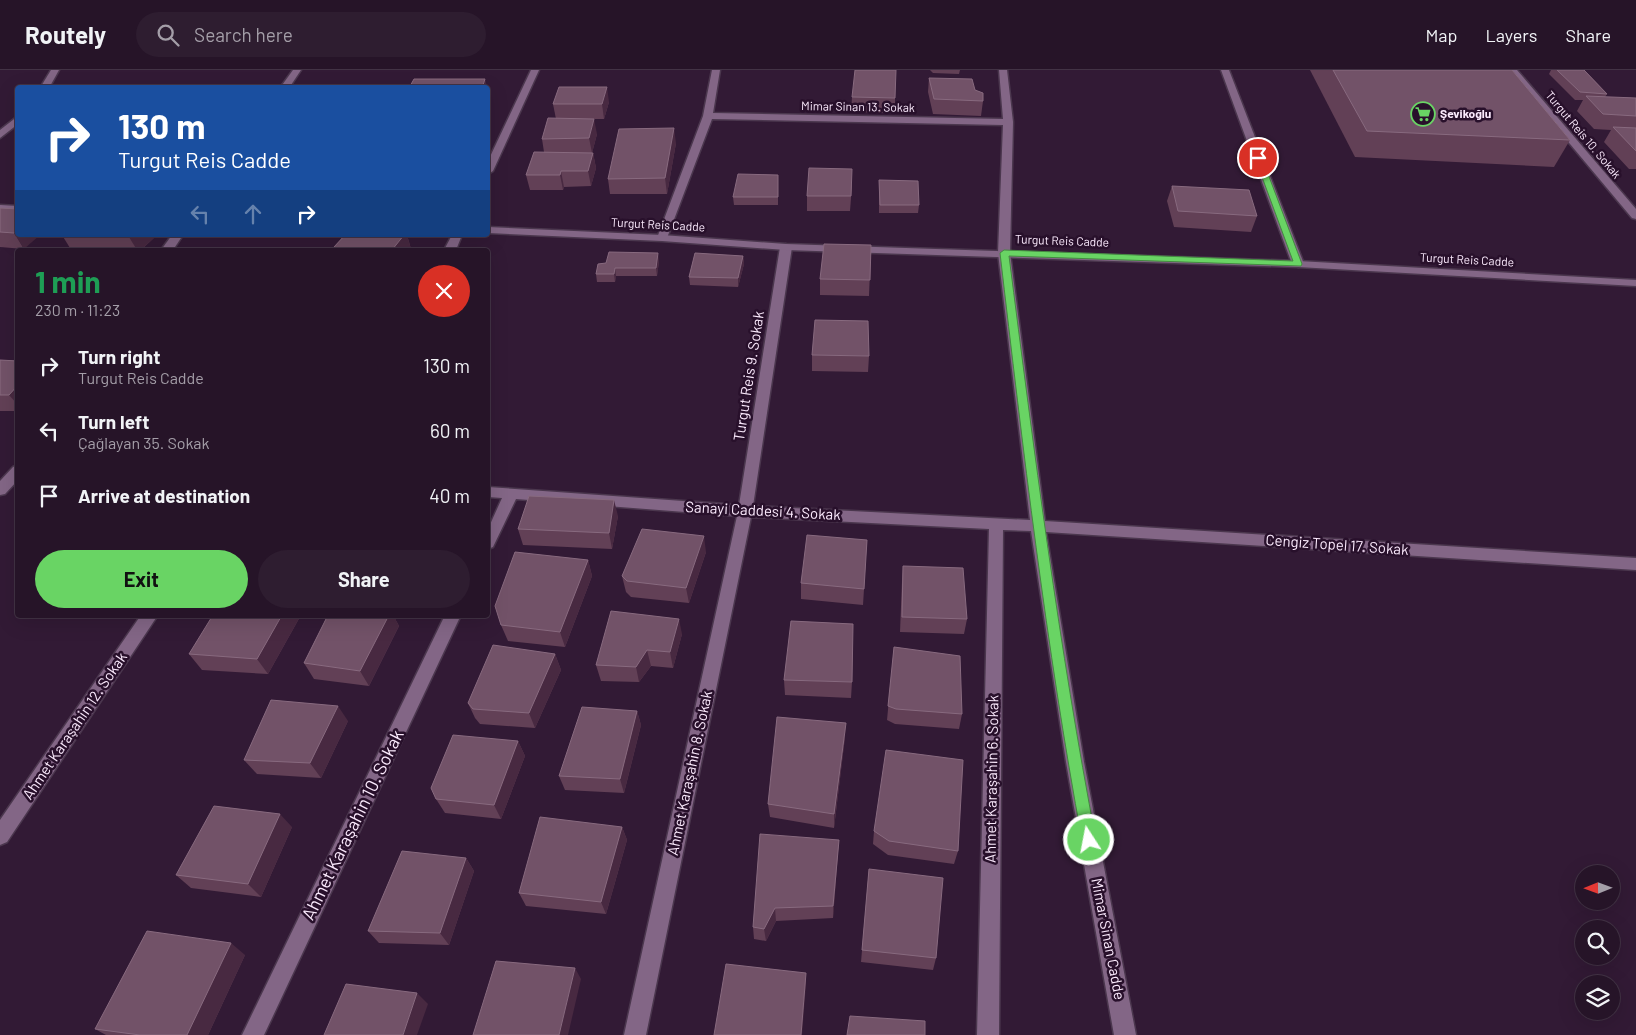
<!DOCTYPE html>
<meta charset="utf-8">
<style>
:root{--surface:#261428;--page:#2e1d30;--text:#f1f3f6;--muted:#a49ea8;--line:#423345;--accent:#69d464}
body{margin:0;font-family:Barlow,sans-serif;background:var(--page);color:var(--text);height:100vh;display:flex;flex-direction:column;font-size:19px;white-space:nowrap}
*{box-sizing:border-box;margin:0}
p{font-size:16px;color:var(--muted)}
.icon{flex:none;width:28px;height:28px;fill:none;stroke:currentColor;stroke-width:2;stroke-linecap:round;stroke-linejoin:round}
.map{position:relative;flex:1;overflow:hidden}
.details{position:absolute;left:15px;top:178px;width:475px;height:370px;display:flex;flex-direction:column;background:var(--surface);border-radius:5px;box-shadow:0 5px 20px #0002,0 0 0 1px var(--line)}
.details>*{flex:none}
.top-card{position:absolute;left:15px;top:15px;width:475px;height:152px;border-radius:5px;box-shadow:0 5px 20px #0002,0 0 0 1px var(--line);background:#1a4fa0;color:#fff;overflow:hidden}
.needle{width:32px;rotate:269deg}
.buttons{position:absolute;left:1575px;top:795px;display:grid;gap:10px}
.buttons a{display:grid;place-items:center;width:45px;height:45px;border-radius:50%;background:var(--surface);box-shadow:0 5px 20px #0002,0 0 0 1px var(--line);font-size:25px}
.pin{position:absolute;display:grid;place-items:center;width:42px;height:42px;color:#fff;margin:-21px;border:2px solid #fff;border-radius:50%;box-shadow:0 1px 5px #0007}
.me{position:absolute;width:55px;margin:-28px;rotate:349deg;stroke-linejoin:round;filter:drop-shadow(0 0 4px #0008)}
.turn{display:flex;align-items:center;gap:18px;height:105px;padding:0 20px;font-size:22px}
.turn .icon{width:65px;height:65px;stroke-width:2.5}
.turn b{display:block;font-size:35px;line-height:42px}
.lanes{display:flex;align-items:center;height:48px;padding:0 20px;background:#0003;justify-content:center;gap:25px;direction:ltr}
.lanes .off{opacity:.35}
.round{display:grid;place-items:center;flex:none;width:52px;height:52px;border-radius:26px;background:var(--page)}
.summary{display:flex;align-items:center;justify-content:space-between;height:85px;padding:0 20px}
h1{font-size:30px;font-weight:700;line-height:38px;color:#1e9e55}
.button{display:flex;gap:10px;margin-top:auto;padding:10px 20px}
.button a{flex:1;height:58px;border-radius:30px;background:var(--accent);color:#111;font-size:20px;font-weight:700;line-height:58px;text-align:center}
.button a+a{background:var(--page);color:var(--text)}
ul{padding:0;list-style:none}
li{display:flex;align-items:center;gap:15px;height:65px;padding:0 20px}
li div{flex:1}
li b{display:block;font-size:19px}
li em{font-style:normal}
header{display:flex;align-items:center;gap:30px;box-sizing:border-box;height:70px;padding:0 25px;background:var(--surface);border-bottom:1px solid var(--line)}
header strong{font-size:24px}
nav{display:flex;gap:28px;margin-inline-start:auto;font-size:18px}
.search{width:350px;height:45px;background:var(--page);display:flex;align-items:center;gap:12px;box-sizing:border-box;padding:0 18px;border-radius:28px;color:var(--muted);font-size:19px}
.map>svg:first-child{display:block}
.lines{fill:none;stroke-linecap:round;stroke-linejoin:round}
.minor-casing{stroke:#4b374e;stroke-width:3}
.tertiary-casing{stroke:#4b374e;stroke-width:3}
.minor{fill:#836686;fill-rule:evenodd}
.tertiary{fill:#836686;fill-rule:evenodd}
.wall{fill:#624056}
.shaded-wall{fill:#482941}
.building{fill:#725268;stroke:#886a7f}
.route{fill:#69d464;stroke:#448a41}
.labels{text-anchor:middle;stroke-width:5;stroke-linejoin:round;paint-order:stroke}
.far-street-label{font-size:12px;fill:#fbeafd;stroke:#28102b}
.far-poi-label{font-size:12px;font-weight:bold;fill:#fbeafd;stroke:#28102b;text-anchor:start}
.street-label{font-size:15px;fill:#fbeafd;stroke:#28102b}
.near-street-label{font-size:18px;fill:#fbeafd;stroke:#28102b}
</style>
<header>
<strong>Routely</strong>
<div class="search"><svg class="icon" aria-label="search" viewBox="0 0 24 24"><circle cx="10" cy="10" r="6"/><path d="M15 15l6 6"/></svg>Search here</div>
<nav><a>Map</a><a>Layers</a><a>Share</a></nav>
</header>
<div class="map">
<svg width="1636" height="965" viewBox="0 0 1636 965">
<rect width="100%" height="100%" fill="#321a35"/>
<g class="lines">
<g class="minor-casing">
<g id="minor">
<path d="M293,0H301L289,18H280Z"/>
<path d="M531,0H539L493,101L488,104V91Z"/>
<path d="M712,0H720L713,43L1003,49L999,0H1007L1013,52L1010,183L1045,451L1636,488V500L1046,462L1084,692L1136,965H1114L1066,692L1031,461L1003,460L999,965H977L989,459L751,447L646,965H624L737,446L516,429L493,477L488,479V459L502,428L488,427V417L739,435L780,177L786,174L792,177L753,436L1030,450L998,183L1003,55L712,49L667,168L666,170H658L657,168L703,46Z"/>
<path d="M1221,0H1229L1304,194L1302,196L1298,197L1292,194Z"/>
<path d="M1508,0H1517L1636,139V149L1632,148Z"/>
<path d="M172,165H183L173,180H161Z"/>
<path d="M452,165H462L456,180H444Z"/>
<path d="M18,395V410L5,424L0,425V411L13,397Z"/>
<path d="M141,545H158L7,772L0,775V750Z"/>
<path d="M445,545H461L264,965H242Z"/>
</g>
</g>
<g class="tertiary-casing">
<g id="tertiary">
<path d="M51,0H59L49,18H40Z"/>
<path d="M18,46V54L0,68V60Z"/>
<path d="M0,135L18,136V142L0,141Z"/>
<path d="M488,157L662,165L786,174L1298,191L1636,210V216L1298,197L786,180L662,171L488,163Z"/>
</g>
</g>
<use href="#minor" class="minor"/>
<use href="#tertiary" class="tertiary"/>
</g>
<g class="wall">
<path d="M930,0H960L959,4L933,3Z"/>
<path d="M1310,0H1512L1570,70L1554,97L1355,87Z"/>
<path d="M1551,0H1584L1607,24L1605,27L1636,28V99H1629L1604,72L1611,60L1594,59L1577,41L1583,30H1575L1549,4Z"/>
<path d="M929,8L975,20L983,31L981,46L933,44L928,22Z"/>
<path d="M852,27L895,28V43L851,42Z"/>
<path d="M609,32L604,49H556L553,34Z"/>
<path d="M597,64L592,83H593L596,98L591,116L564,117L563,120H530L526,105L544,82L542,69Z"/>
<path d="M676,73L667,124H610L608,109Z"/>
<path d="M778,105V135H734L733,127Z"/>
<path d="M879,110L919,135L918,143H879Z"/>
<path d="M852,115L850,141H807V126Z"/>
<path d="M1172,116L1257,146L1251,162L1174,157L1167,131Z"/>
<path d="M0,138L24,179L0,177Z"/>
<path d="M62,165H157L141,180H98L70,178Z"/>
<path d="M345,165H407L411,179V180H335L334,177Z"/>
<path d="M871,175L869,226L820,225V209Z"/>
<path d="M743,186L744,194L738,217L690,215L689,207Z"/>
<path d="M659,191L657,206H616L615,212H597L596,204L598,194Z"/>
<path d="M812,285L869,286L868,302L812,301Z"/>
<path d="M0,290L18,291V341H0Z"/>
<path d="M618,446L612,479L523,475L518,459Z"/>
<path d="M867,470L863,535L801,529V513Z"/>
<path d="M706,482L689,533L631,527L626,522L622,506Z"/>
<path d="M588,490L592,506L565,577L508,571L501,555Z"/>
<path d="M903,496L967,549L964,564L900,562L902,511Z"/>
<path d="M301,545L268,604L202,600L189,584Z"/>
<path d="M328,545H393L399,556L369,616L314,609L304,593Z"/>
<path d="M682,564L673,598L651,596L639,612L601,611L596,595Z"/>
<path d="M894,577L962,644L959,659L895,654L887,650Z"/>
<path d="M555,584L561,600L535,658L480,654L475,648L468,633Z"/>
<path d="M784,610L852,612L851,628L785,625Z"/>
<path d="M637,641L641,655L624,723L565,720L559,706Z"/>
<path d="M348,651L321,708L257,704L244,690Z"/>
<path d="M845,667L834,758L770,747L768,734Z"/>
<path d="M518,671L525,686L501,749L445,743L436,729Z"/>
<path d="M292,757L261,827L191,818L176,805Z"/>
<path d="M622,757L627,770L606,844L526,836L519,823Z"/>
<path d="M874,761L958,781L954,794L888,785L873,774Z"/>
<path d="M839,770L833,848L776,851L766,871L754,869L753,857Z"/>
<path d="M466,788L474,801L449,875L379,873L368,861Z"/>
<path d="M869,799L936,888L933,900L861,892Z"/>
<path d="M245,885L208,965H106L95,959Z"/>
</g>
<g class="shaded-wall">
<path d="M485,9L489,24L488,27V18H482Z"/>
<path d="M607,17L609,32L604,49L602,34Z"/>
<path d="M594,49L597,64L592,83L589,68Z"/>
<path d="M674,58L676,73L667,124L665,108Z"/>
<path d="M593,83L596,98L591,116L588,101Z"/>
<path d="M561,101L564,117L563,120L560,105Z"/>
<path d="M18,159V165H40L24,179L14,163Z"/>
<path d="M131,165H157L141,180H137L129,167Z"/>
<path d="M404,165H407L411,179V180H392Z"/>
<path d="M658,183L659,191L657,206L656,198Z"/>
<path d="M743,186L744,194L738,217V208Z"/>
<path d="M615,198L616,206L615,212L614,204Z"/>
<path d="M18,315V335L9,325Z"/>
<path d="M614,430L618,446L612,479L609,463Z"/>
<path d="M704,466L706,482L689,533L686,518Z"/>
<path d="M588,490L592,506L565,577L560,562Z"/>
<path d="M282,545H301L268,604L257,589Z"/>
<path d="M389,545H393L399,556L369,616L360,601Z"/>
<path d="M679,549L682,564L673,598L670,582Z"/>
<path d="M647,580L651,596L639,612L636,597Z"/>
<path d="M555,584L561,600L535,658L529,643Z"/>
<path d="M338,636L348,651L321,708L310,693Z"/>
<path d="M637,641L641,655L624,723L620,709Z"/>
<path d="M846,653L845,667L834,758V744Z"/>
<path d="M518,671L525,686L501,749L494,735Z"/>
<path d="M280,744L292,757L261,827L248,814Z"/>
<path d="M622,757L627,770L606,844L601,832Z"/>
<path d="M839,770L833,848V836Z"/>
<path d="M466,788L474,801L449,875L440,863Z"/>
<path d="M775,838L776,851L766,871L764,859Z"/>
<path d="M231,873L245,885L208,965H187Z"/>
<path d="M575,898L581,909L568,965H559Z"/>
<path d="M806,903V914L802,965H801Z"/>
<path d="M417,923L428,934L417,965H403Z"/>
</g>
<g class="building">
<path d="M855,0H896L895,28L852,27Z"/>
<path d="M1333,0H1512L1570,70L1367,61Z"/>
<path d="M1557,0H1584L1607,24L1580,22Z"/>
<path d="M929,8L972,9L975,20L983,23V31L934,29Z"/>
<path d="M414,9H485L482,18H409Z"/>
<path d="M559,17H607L602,34H553Z"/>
<path d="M1586,26L1636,28V46L1603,44Z"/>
<path d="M548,48L594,49L589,68L542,69Z"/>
<path d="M1613,57L1636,58V81Z"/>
<path d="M674,58L665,108L608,109L619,59Z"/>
<path d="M534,82L593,83L588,101H561L560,105H526Z"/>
<path d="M809,98L852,99L851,126H807Z"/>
<path d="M738,104L778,105V127H733Z"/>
<path d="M879,110L918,111L919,135H880Z"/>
<path d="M1172,116L1249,120L1257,146L1178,141Z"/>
<path d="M0,138L18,139V159L14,163L0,162Z"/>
<path d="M101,165H131L129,167Z"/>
<path d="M345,165H404L392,180H345L334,177Z"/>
<path d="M824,174L871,175L870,210L820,209Z"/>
<path d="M609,182L658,183L656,198H615L614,204H596L598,194L606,193Z"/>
<path d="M695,183L743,186L738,208L689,207Z"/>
<path d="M815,250L868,251L869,286L812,285Z"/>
<path d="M0,290L18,291V315L9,325H0Z"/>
<path d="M529,426L614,430L609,463L518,459Z"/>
<path d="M642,459L704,466L686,518L627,511L622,506Z"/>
<path d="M807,465L867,470L864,519L801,513Z"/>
<path d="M515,482L588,490L560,562L501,555L495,536Z"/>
<path d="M903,496L963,498L967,549L902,547Z"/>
<path d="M611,541L679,549L670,582L647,580L636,597L596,595Z"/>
<path d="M213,545H282L257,589L189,584Z"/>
<path d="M328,545H389L360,601L304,593Z"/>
<path d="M791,551L853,554L852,612L784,610Z"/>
<path d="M493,575L555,584L529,643L473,639L468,633Z"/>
<path d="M894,577L960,586L962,644L896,639L888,636Z"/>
<path d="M271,630L338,636L310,693L244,690Z"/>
<path d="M582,637L637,641L620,709L559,706Z"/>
<path d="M777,647L846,653L834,744L768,734Z"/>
<path d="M453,665L518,671L494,735L436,729L431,718Z"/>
<path d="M886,680L963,690L958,781L889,771L874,761Z"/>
<path d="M214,736L280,744L248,814L176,805Z"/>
<path d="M540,747L622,757L601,832L519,823Z"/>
<path d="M760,764L839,770L833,836L775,838L764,859L753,857Z"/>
<path d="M402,781L466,788L440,863L368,861Z"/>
<path d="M869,799L943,808L936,888L862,880Z"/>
<path d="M147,861L231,873L187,965H140L95,959Z"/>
<path d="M496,891L575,898L559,965H473Z"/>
<path d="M726,894L806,903L801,965H714Z"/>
<path d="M346,914L417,923L403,965H324Z"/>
<path d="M850,946L925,951V965H847Z"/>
</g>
<path class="route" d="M1258,86L1262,88L1302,194L1301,196L1009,186C1034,381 1059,577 1096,770L1094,775L1089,777L1084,775L1082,770C1046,576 1023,379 1000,183L1004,180L1293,191L1255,88Z"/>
<defs>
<g id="supermarket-ring" transform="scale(1.25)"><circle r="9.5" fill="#28102b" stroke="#69d464" stroke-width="1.5"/><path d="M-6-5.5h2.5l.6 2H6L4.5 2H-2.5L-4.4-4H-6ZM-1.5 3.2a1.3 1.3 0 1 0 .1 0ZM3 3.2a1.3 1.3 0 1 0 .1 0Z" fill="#69d464"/></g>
</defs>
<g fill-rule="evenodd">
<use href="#supermarket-ring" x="1423" y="44"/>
</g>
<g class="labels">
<g class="far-street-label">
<text transform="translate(858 37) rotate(1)" y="4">Mimar Sinan 13. Sokak</text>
<text transform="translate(1583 65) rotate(50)" y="4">Turgut Reis 10. Sokak</text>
<text transform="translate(658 155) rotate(3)" y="4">Turgut Reis Cadde</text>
<text transform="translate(1062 171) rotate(2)" y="4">Turgut Reis Cadde</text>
<text transform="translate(1467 190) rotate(3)" y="4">Turgut Reis Cadde</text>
</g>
<g class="far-poi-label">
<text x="1440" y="48">Şevikoğlu</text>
</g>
<g class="street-label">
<text transform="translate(749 306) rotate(-81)" y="5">Turgut Reis 9. Sokak</text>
<text transform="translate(763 441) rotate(3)" y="5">Sanayi Caddesi 4. Sokak</text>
<text transform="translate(1337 475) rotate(4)" y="5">Cengiz Topel 17. Sokak</text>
<text transform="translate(75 656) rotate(-56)" y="5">Ahmet Karaşahin 12. Sokak</text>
<text transform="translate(690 703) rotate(-78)" y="5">Ahmet Karaşahin 8. Sokak</text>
<text transform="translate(992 709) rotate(-89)" y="5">Ahmet Karaşahin 6. Sokak</text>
<text transform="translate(1108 869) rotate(79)" y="5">Mimar Sinan Cadde</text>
</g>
<g class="near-street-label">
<text transform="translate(353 755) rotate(-64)" y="6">Ahmet Karaşahin 10. Sokak</text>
</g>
</g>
</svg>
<div class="buttons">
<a><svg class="needle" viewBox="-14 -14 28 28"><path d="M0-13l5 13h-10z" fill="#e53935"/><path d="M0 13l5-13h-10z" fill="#a49ea8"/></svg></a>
<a><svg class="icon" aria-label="search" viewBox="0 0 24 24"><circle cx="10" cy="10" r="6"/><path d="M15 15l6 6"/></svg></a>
<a><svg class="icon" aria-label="layers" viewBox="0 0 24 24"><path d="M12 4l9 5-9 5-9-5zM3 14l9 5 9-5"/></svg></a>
</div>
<div class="pin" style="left:1258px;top:88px;background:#d93025"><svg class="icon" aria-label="arrive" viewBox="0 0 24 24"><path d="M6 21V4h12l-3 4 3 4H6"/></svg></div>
<svg class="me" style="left:1089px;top:770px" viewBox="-20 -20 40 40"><circle r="17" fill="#69d464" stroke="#fff" stroke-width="3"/><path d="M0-11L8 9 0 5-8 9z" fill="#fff"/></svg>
<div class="top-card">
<div class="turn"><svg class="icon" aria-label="right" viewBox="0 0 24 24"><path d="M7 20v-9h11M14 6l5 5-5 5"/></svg><div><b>130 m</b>Turgut Reis Cadde</div></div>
<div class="lanes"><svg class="icon off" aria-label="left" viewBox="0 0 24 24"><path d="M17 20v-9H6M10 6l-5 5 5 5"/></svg><svg class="icon off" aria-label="ahead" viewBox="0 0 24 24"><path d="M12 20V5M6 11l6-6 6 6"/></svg><svg class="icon" aria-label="right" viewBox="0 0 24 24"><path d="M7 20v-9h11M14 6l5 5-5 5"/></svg></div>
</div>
<section class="details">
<div class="summary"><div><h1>1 min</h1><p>230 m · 11:23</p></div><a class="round" style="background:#d93025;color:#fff"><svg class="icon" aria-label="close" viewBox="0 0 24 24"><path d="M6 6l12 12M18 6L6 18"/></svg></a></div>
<ul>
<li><svg class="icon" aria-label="right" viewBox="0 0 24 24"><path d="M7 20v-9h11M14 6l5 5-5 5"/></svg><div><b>Turn right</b><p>Turgut Reis Cadde</p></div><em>130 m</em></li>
<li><svg class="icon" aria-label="left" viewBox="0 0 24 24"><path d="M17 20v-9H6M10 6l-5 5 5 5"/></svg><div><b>Turn left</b><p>Çağlayan 35. Sokak</p></div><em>60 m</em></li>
<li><svg class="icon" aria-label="arrive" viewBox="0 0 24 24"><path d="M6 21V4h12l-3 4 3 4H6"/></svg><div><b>Arrive at destination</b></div><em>40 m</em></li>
</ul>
<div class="button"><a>Exit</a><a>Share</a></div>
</section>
</div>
